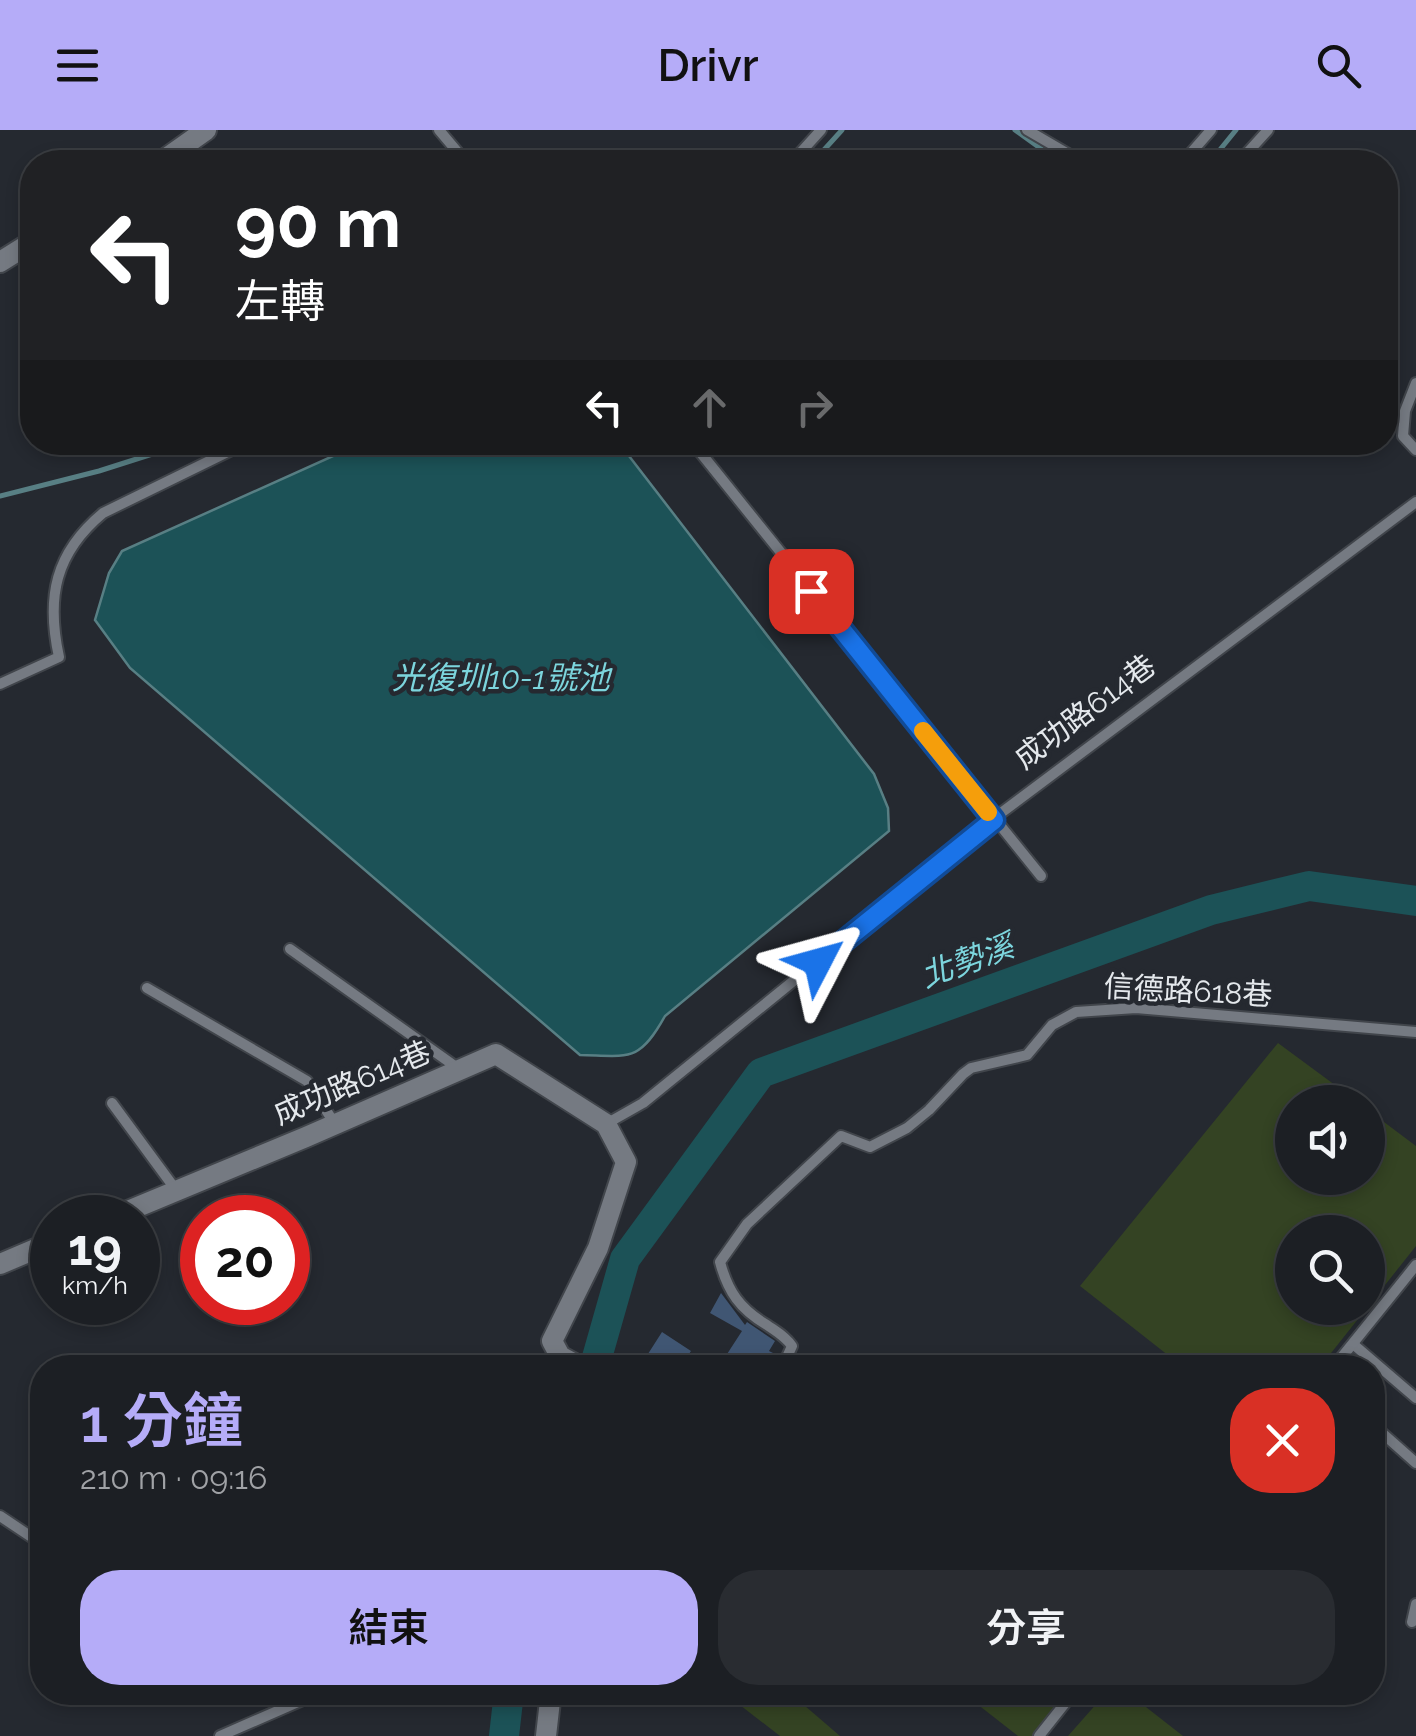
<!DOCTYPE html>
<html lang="zh-TW">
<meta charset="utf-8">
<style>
:root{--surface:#1c1f24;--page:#292c31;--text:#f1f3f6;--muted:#a0a2a6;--line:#3a3d41;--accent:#b5acf8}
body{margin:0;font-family:Raleway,"Noto Sans TC",sans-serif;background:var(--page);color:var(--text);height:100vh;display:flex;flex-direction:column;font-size:38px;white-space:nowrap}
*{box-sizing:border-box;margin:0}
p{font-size:32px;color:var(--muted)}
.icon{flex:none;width:55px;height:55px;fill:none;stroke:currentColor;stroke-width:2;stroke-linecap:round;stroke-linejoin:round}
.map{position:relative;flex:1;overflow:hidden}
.panel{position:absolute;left:30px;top:1225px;width:1355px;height:350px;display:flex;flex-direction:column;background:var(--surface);border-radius:40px;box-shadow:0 5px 15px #0003,0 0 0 2px var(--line)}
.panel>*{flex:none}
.top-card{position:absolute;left:20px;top:20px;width:1378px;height:305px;border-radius:40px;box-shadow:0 5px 15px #0003,0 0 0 2px var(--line);background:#202124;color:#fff;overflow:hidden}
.controls{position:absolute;left:1275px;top:955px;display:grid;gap:20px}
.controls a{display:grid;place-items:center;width:110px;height:110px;border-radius:50%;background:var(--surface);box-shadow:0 5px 15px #0003,0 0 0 2px var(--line);font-size:50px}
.speed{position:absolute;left:30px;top:1065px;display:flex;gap:20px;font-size:50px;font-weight:700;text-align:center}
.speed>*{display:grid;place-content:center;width:130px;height:130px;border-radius:50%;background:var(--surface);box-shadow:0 5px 15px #0003,0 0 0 2px var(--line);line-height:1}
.speed small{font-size:25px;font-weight:400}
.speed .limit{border:15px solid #d22;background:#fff;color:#111}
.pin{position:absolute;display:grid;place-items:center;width:85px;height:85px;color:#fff;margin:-42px;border-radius:20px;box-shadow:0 5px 15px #0006}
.me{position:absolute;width:110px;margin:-55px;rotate:51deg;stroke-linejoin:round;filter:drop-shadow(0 0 8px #0008)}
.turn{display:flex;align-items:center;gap:35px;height:210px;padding:0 50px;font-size:45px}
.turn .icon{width:130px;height:130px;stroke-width:2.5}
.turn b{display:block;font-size:70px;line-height:85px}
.lanes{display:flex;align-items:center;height:95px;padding:0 50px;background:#0003;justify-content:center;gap:50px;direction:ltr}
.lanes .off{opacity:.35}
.round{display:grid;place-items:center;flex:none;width:105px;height:105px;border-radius:40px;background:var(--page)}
.summary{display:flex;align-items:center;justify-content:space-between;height:170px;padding:0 50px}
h1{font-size:60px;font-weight:600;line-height:75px;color:var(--accent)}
.button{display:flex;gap:20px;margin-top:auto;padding:20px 50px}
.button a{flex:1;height:115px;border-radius:40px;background:var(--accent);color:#111;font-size:40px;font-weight:600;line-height:115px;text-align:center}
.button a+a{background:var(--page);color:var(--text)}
header{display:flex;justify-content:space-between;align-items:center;height:130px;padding:0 50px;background:var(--accent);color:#111;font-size:45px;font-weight:600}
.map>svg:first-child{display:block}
.green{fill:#344323;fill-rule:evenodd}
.water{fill:#1c5257;stroke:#587f84;stroke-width:2.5}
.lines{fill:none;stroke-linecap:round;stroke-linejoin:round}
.stream{stroke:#587f84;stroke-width:5}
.river{stroke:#1c5257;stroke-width:30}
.building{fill:#405673}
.service-casing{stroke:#41454b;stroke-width:14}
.minor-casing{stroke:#41454b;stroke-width:24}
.service{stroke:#757a82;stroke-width:10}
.minor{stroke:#757a82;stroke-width:20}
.route-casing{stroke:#114b97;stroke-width:25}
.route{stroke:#1a73e8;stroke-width:18}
.slow{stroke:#f59e0b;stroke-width:18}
.labels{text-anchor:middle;stroke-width:9;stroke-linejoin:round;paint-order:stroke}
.street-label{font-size:30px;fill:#e4e8ec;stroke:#252930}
.water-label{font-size:32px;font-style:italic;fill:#7cd5dd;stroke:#252930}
</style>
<header><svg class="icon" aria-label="menu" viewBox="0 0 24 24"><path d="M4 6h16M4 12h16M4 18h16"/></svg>Drivr<svg class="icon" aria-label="search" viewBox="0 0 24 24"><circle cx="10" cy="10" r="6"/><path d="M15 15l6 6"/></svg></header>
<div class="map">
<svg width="1416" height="1606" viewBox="0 0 1416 1606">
<rect width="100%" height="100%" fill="#252930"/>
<g class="green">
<path d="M1278,913L1358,972H1292V1048H1368V980L1416,1016V1116L1320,1237H1183L1080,1156ZM1292,1102H1368V1178H1292Z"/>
<path d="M745,1562L790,1563L840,1606H780L736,1572Z"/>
<path d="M963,1563H1082L1046,1606H1018Z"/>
<path d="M1106,1563H1128L1183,1606H1068Z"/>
</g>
<path class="water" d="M364,312L619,313L874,644L888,678L889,701L665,886C639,933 629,926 580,925L130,538L95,490L109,443L122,421Z"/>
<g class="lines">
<g class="stream">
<path d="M1015,0L1058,31"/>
<path d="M813,32L842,0"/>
<path d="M1210,32L1236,0"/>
<path d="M0,366L99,341L190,312"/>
</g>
<g class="river">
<path d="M594,1238L625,1129L761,943L1211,780L1309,756L1416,771"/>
<path d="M504,1606L509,1562"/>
</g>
</g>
<g class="building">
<path d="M721,1163L745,1195L747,1192L775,1211L769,1221L773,1223L763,1238H718L742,1201L710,1183Z"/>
<path d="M662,1202L691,1221L683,1233L676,1228L670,1238H639Z"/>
</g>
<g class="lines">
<g class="service-casing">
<g id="service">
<path d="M439,0L466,32"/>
<path d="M1027,0L1082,32"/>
<path d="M792,32L821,0"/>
<path d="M1183,32L1211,0"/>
<path d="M1239,32L1268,0"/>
<path d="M1416,253L1405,281L1403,306L1416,320"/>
<path d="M692,312L1041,746"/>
<path d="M0,554L59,527C46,467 55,423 103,383L248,312"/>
<path d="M290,819L459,939"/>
<path d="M147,858L307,951L335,994"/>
<path d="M112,973L176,1060"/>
<path d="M606,994L643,973L993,689L1416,372"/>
<path d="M1353,1214L1416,1268"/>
<path d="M782,1238L792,1216C785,1206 777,1202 767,1195C740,1179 728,1162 720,1132L747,1094L841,1006L870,1017L907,998L929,980L963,944L971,938L1027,925L1052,895L1076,882L1136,878L1416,902"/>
<path d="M1333,1238L1416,1135"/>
<path d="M1372,1294L1416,1333"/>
<path d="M0,1386L42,1414"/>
<path d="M1412,1492L1416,1474"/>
<path d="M220,1606L321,1562"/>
<path d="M1039,1606L1074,1562"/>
</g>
</g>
<g class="minor-casing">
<g id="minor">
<path d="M161,32L206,0"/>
<path d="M0,132L32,112"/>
<path d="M111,1088L306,1007L496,924L606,994L626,1032L598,1118L552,1211L560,1226L582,1238"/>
<path d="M0,1134L52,1112"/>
<path d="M546,1606L551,1562"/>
</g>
</g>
<use href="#service" class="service"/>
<use href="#minor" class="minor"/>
</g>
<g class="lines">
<g class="route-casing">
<path id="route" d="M811,461L994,690L818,832"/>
</g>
<use href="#route" class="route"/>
<path class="slow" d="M923,601L988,682"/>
</g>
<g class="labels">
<g class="street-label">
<text transform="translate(1085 582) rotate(-37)" y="10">成功路614巷</text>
<text transform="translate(1188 861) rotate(3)" y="10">信德路618巷</text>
<text transform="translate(352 953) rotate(-23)" y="10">成功路614巷</text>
</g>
<g class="water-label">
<text x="501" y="559">光復圳10-1號池</text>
<text transform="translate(967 831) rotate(-20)" y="11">北勢溪</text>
</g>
</g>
</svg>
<div class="controls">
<a><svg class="icon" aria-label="sound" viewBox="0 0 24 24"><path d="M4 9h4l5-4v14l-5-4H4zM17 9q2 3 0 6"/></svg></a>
<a><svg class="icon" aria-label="search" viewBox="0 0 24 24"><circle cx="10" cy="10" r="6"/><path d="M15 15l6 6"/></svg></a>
</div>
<div class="speed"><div>19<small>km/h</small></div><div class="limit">20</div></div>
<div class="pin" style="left:811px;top:461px;background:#d93025"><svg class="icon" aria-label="arrive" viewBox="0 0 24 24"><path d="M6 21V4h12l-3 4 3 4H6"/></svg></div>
<svg class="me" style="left:818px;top:832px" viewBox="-20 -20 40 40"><path d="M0-17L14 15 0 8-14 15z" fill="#1a73e8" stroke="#fff" stroke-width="4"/></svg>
<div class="top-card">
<div class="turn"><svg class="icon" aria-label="left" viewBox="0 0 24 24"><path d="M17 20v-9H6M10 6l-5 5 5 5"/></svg><div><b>90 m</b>左轉</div></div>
<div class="lanes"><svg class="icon" aria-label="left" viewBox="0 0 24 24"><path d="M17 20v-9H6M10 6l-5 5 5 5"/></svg><svg class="icon off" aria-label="ahead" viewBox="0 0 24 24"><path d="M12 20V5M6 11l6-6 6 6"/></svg><svg class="icon off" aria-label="right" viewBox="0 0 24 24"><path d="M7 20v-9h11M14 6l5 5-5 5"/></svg></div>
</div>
<section class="panel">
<div class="summary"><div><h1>1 分鐘</h1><p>210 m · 09:16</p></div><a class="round" style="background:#d93025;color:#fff"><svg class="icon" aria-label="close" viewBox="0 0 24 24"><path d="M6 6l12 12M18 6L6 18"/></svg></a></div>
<div class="button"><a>結束</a><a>分享</a></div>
</section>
</div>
